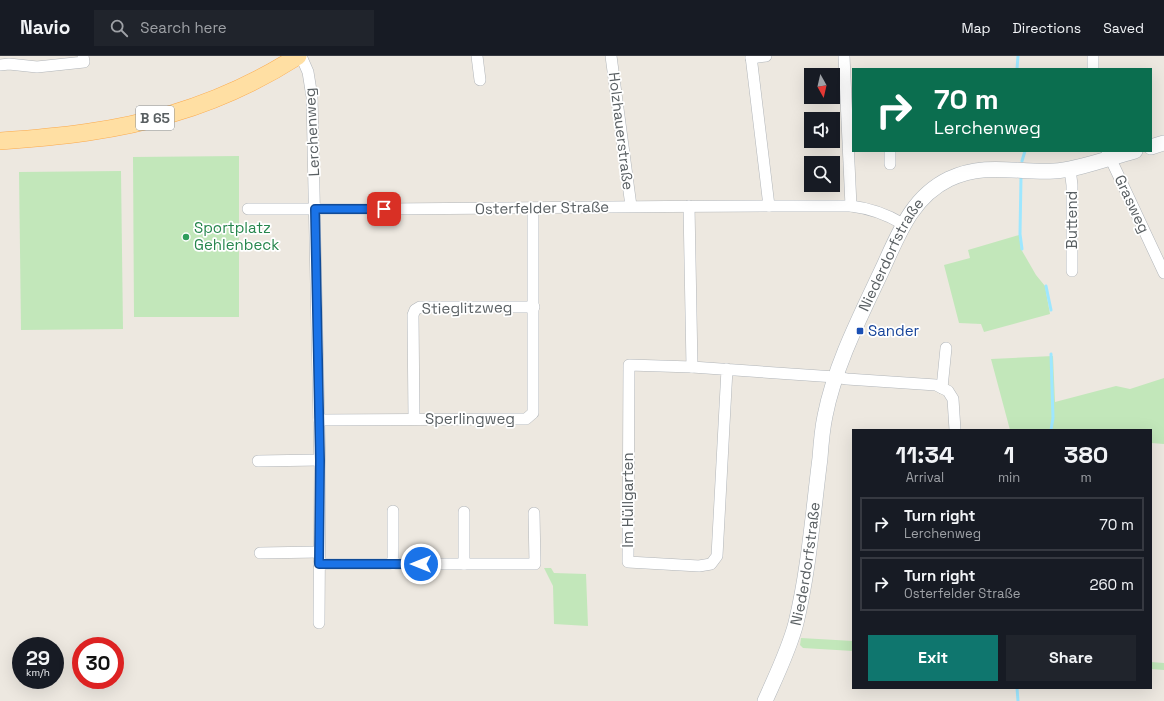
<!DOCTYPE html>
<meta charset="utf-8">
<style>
:root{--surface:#171b24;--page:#20242c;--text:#f1f3f6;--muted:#9ea1a6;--line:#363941;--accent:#0f766e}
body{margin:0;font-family:"Space Grotesk",sans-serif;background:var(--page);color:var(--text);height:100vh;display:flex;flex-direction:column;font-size:15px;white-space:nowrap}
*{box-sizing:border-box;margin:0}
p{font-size:13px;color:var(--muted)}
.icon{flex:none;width:22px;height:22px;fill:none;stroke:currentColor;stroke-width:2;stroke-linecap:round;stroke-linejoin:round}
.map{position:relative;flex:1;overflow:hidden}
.drawer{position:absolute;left:852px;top:373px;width:300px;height:260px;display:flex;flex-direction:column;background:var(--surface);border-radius:0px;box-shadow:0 4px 16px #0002}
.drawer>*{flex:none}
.guide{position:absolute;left:852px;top:12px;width:300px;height:84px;border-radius:0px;box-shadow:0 4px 16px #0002;background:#0b6e4f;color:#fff;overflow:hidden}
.needle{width:26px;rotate:172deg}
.tools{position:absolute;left:804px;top:12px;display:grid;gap:8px}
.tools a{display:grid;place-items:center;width:36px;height:36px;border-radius:0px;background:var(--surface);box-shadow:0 4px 16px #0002;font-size:20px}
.speed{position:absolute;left:12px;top:581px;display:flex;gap:8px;font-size:20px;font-weight:700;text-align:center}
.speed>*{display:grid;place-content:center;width:52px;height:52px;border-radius:50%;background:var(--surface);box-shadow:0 4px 16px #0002;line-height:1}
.speed small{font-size:10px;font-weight:400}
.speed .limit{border:6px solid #d22;background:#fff;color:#111}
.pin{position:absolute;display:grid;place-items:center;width:34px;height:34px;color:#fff;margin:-17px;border-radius:8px;box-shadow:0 2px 6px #0006}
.me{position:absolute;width:44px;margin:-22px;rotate:270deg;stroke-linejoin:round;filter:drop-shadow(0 0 3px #0008)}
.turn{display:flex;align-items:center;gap:14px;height:84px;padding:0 16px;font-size:18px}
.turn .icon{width:52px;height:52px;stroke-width:2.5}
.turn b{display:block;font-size:28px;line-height:34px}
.eta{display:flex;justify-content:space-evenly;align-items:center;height:68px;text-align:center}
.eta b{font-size:24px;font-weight:700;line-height:28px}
.action{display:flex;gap:8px;margin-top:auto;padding:8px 16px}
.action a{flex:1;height:46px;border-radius:0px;background:var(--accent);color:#fff;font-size:16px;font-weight:700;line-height:46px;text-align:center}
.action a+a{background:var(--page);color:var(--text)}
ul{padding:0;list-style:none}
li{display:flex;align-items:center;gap:12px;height:54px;margin:0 8px 6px;padding:0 8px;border:2px solid var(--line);border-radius:0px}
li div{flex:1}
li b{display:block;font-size:15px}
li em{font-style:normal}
header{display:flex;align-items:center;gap:24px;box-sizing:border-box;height:56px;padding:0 20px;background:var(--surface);border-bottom:1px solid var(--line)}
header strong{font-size:19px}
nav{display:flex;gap:22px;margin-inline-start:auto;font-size:14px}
.search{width:280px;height:36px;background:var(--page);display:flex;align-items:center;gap:10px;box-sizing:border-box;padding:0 14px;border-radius:0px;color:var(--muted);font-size:15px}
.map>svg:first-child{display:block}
.green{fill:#c2e7ba}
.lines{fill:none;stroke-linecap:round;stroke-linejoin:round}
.stream{stroke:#9ee7ff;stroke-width:3}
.street-casing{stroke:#b1b5b9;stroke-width:12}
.secondary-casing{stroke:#b2b7bc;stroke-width:16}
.primary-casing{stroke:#fba94b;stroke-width:18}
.street{stroke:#fff;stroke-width:11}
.secondary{stroke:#fff;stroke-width:15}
.primary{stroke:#ffdfa3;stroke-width:17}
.route-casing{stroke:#114b97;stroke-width:10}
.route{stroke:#1a73e8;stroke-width:7}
.leisure-dot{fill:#2e9e5b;stroke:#fff;stroke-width:1.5}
.transit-dot{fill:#1a4fb4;stroke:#fff;stroke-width:1.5}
.labels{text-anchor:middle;stroke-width:3.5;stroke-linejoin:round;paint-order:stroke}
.shield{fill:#fff;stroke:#8b8f91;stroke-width:1}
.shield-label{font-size:14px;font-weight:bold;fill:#595f62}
.street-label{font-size:15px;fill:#595f62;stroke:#fff}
.leisure-label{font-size:15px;fill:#27864d;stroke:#fff;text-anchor:start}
.transit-label{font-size:15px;fill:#164399;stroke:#fff;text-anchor:start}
</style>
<header>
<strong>Navio</strong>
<div class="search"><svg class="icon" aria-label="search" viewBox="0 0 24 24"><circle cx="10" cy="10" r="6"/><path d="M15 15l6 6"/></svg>Search here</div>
<nav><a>Map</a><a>Directions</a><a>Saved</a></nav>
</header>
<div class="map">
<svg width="1164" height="645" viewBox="0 0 1164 645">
<rect width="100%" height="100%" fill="#ede8e0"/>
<g class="green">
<path d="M239,100V261H134L133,101Z"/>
<path d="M121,115L123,273L21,274L19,116Z"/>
<path d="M1019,179L1021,193L1036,219L1045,230L1050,258L984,276L981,268L959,267L944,209L970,202L968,194Z"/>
<path d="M1053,300L1055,346L1116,330L1130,333L1164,322V388L1151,387V374H1010L991,303Z"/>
<path d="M544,512H551L554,517L586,518L588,570L554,568L553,530Z"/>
<path d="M801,582L853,585V595L803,592L800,589Z"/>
<path d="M1151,606L1164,607V614L1151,613Z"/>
</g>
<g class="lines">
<g class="stream">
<path d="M1017,13L1018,0"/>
<path d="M1022,105L1025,95"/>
<path d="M1021,121L1020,178L1022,193"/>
<path d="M1046,230L1051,254"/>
<path d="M1051,374L1053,362L1051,298"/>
<path d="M1017,632L1018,645"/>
</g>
<g class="street-casing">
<g id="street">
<path d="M301,0L308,16L312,41L320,414L319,567"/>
<path d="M477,0L480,24"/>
<path d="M611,0L631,150"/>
<path d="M751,0L769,150"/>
<path d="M844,0L851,150"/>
<path d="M1093,0V13"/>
<path d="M751,2L766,0"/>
<path d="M0,9L9,8L37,11L84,6L83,0"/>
<path d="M890,95V108"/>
<path d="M1107,95L1164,217"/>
<path d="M1070,113L1072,129V215"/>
<path d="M689,150L692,311"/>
<path d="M248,153C449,154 650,149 851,150C868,152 888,159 903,168"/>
<path d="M727,313L717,500L711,508L699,510L628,506L629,309L692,311L835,321L847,323L936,329L948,335L953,343L955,374"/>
<path d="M942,332L946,292"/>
<path d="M414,363L413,259L415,254L420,251H534"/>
<path d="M319,364L526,363L533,357V152"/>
<path d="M258,405L319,404"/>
<path d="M393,455V508"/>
<path d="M464,456V508"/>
<path d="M260,497L319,496"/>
<path d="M319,508H535L534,457"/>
</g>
</g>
<g class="secondary-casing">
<g id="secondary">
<path d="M1151,91L1164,87"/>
<path id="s1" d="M765,645C776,620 789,594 796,567C809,513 813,457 820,402C821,388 822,374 825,360C835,309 861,259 883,212C899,177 912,141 949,123C986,106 1016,117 1054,115C1078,114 1111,101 1135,95"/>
</g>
</g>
<g class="primary-casing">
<path id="primary" d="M0,85C57,81 117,75 171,58C215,45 259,25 298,0"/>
</g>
<use href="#street" class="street"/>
<use href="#secondary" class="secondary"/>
<use href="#primary" class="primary"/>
</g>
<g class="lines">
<g class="route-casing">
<path id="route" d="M384,153H315L320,404L319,508H421"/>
</g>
<use href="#route" class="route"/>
</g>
<circle class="leisure-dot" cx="186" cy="181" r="4"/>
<rect class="transit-dot" x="856" y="271" width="8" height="8" rx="2"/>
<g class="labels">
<rect class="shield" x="136" y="50" width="38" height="24" rx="3"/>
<g class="shield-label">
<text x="155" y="67">B 65</text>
</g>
<g class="street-label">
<text transform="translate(621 75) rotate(83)" y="5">Holzhauerstraße</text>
<text transform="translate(312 76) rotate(-93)" y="5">Lerchenweg</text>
<text transform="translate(1132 148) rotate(65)" y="5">Grasweg</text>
<text transform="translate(542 152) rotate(-1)" y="5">Osterfelder Straße</text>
<text transform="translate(1072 164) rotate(-90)" y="5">Buttend</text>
<text dy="5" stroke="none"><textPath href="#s1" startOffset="468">Niederdorfstraße</textPath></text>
<text transform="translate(467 252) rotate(-1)" y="5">Stieglitzweg</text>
<text x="470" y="368">Sperlingweg</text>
<text transform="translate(628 444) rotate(-90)" y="5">Im Hüllgarten</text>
<text dy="5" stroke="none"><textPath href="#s1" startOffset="144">Niederdorfstraße</textPath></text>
</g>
<g class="leisure-label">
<text x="194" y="177">Sportplatz<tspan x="194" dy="17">Gehlenbeck</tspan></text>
</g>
<g class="transit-label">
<text x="868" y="280">Sander</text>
</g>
</g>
</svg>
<div class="tools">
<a><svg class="needle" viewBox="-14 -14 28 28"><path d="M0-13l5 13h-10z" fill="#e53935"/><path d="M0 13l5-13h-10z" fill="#9ea1a6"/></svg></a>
<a><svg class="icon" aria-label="sound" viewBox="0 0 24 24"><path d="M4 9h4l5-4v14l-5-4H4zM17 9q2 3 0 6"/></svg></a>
<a><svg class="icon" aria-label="search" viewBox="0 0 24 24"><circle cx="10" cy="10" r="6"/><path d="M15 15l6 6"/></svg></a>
</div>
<div class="speed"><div>29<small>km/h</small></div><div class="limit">30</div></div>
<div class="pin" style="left:384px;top:153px;background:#d93025"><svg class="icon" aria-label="arrive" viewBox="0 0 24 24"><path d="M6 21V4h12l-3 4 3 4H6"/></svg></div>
<svg class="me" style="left:421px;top:508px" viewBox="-20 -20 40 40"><circle r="17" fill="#1a73e8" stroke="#fff" stroke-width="3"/><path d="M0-11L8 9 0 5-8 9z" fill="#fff"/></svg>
<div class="guide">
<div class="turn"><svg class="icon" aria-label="right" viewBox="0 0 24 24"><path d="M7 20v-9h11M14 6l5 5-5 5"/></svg><div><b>70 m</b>Lerchenweg</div></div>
</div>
<section class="drawer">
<div class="eta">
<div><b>11:34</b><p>Arrival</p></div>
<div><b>1</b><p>min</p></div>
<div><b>380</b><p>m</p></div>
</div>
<ul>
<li><svg class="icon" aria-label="right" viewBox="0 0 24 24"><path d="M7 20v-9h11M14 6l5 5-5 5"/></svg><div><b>Turn right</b><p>Lerchenweg</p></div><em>70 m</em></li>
<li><svg class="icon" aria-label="right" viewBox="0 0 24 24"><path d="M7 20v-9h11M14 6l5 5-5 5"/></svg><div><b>Turn right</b><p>Osterfelder Straße</p></div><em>260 m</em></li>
</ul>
<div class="action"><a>Exit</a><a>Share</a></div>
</section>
</div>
